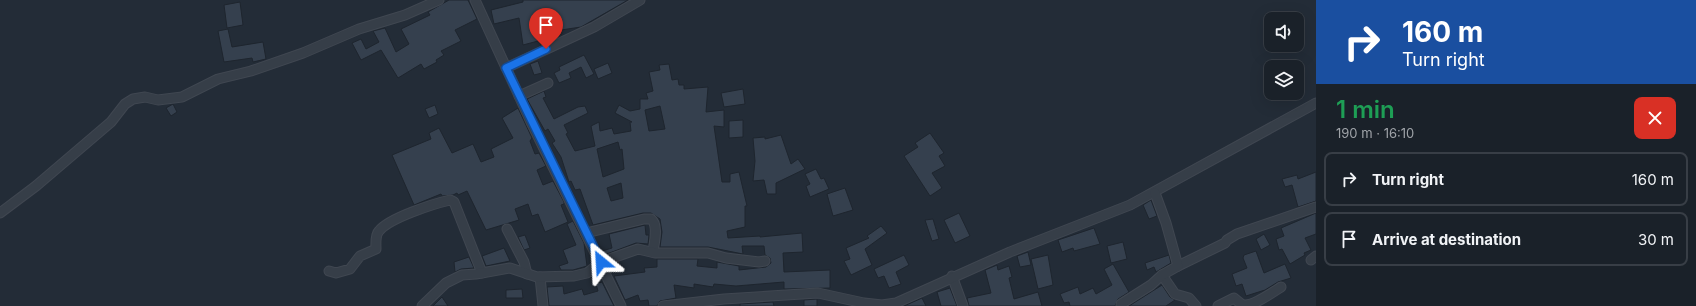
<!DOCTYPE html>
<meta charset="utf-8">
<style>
:root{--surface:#1a2129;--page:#232931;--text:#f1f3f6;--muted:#9fa3a8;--line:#383e46}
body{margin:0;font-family:Inter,sans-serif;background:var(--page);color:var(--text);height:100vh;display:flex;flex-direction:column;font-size:15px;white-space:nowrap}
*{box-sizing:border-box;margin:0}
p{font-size:13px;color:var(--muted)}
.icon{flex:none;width:22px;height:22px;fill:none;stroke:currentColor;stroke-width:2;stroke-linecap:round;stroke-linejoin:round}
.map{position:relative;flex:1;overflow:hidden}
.sheet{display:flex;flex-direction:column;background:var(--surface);width:380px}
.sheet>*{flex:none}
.hud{background:#1a4fa0;color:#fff;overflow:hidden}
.fabs{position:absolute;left:1264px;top:12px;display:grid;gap:8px}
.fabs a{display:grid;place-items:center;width:40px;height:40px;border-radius:8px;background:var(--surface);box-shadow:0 4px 16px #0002,0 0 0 1px var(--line);font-size:20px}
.pin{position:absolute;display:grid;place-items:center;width:34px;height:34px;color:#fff;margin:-41px -17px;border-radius:50% 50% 50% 0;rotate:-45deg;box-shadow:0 0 4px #0007}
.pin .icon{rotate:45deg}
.me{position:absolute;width:44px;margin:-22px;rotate:333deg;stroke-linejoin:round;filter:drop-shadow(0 0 3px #0008)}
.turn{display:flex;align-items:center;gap:14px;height:84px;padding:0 20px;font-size:18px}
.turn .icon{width:52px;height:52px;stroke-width:2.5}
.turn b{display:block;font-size:28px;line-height:34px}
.round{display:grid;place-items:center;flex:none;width:42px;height:42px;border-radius:8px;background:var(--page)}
.overview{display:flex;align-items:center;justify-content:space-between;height:68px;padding:0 20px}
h1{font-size:24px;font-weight:600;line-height:30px;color:#1e9e55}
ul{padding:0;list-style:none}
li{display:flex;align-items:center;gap:12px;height:54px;margin:0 8px 6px;padding:0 12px;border:2px solid var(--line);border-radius:8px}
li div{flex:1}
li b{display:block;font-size:15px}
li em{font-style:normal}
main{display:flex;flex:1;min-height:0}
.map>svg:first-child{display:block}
.building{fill:#35404e;stroke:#1e252e;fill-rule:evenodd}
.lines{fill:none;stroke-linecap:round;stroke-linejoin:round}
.street-casing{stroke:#404751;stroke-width:11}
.street{stroke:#363e48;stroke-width:9}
.route-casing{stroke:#114b97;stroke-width:10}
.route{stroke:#1a73e8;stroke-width:7}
</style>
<main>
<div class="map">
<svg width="1316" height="306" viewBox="0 0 1316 306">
<rect width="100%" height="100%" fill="#232c37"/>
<g class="building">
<path d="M449,0H468L477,19L455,30L461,41L441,51L444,55L436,60L437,62L424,69L421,64L398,78L381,50L361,60L352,43L361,39L366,49L379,42L373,31L385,28L396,52L409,44L401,29L430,15L428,12Z"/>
<path d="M523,0H628L581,27L561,30L562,34L537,39L538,41L523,45L519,18L494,24L491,10L523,2Z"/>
<path d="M240,2L243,25L227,28L224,5Z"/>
<path d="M228,29L232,47L263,42L266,59L253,62L252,58L224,62L218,31Z"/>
<path d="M584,55L594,74L586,78L581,67L569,73L571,78L559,83L554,73L560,70L559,67Z"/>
<path d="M538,61L542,73L534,75L530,64Z"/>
<path d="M608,63L612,73L598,79L594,69Z"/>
<path d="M669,64L672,80L678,79L679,85H684V89L708,87L706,112L724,110V127L714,126L722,182H730V174L739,172L747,206H745V227L727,231L728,238L760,236V237L802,233L803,252L783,253L784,272L830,270V288L784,289V282L736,286L714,284L713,287L694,284V288L674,285L676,298L660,301L657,306H649L648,300L640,301L638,295L625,300L614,276L645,272L644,268L657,267V259H698L697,266L717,268V262L739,266V270L766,267L771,263L770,258L765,255L764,246H742L743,254L708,247H660L662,232L660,219L651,213H643L593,225L580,189L575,190L571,181L569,182L561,157L552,143L555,141L548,129L545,131L527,99L544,91L546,97L543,98L554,119L578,107L585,106L588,113L564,125L568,133L566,134L575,151L595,146L591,126L599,122L600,131L612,128L614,134L631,131L630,122H632L615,113L619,105L630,111L640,109V99H648L646,93L653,91L649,72L660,70L659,65ZM660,106L665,129L649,131L645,110ZM618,142L620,150L622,149L624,169L603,177L597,149ZM621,183L623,198L611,201L607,188Z"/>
<path d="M743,89L745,104L724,107L721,93Z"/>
<path d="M173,104L177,112L171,116L166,108Z"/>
<path d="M435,105L438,114L429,118L425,109Z"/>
<path d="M518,108L532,138L530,141L535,154L539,153L546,166L537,170L543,185L553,181L564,202V204L561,205L568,222L545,232L538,214L532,216L528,204L515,209L519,220L486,230L467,191L458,195L457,193L453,195L442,196L441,194L414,205L392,155L431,139L429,133L439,128L452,153L473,144L481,162L494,157L491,149L513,138L502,118Z"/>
<path d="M743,120V137L729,138V121Z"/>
<path d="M930,133L944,153L939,156L945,166L932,173L942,188L930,196L904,156L918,147L915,143Z"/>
<path d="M781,135L791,164L798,159L805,169L776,183V194H767L764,180L753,181L755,161L753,138L765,137V139Z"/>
<path d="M816,169L821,179L824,178L829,189L810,197L806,186L810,184L805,174Z"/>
<path d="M1316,172V201L1298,207L1292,185L1285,187L1282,179L1297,175L1298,179Z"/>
<path d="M845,188L853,210L833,216L827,194Z"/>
<path d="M1151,200L1157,216L1149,219L1143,205Z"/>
<path d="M959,213L970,236L955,243L944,220Z"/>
<path d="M1316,213V234L1305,238L1311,250L1304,253L1305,255L1290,264L1282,249L1279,250L1276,239L1284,236L1281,228Z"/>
<path d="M933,219L939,239L932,241L925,220Z"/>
<path d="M573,221L584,243L587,266L573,270H561L559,266L568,263L563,250L576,245L567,224Z"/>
<path d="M645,225L646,235H649L648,244L636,243L604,255L602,251L612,248L609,234Z"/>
<path d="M881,226L887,233L865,249L872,265L851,275L844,261L850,259L846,248L869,238L867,236Z"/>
<path d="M1094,228L1100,244L1074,251L1073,248L1062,252L1058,240Z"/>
<path d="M1264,234L1270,245L1261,250L1256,239Z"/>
<path d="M525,235L530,248L524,250L518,237Z"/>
<path d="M1123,242L1127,259L1111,263L1107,246Z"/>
<path d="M504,248L510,261L486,266L482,256Z"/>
<path d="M1256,251L1264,273L1285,264L1291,278L1278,282L1265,290L1246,296L1242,284L1236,286L1232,274L1247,268L1243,258L1244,255Z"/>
<path d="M1028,252L1031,265L1020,267L1017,256Z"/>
<path d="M904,255L909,265L896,272L901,284L889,288L884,276L878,278L874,269Z"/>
<path d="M1048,255L1053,285L1038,289L1031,259Z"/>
<path d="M1169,255L1171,263L1156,272L1154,267L1147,270L1145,263Z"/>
<path d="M469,257L474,268L461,269L455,272L454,262Z"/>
<path d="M1113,264L1129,292L1118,299L1115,306H1070L1069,302L1064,303L1060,294L1078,287L1080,294L1093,288L1096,294L1112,285L1104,269Z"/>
<path d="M997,265L998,270L1009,266L1012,277L1009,278L1014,299L1038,292L1042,306H969L967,298L991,293L985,270Z"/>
<path d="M602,282L614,306H549L547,287L563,286L564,294L582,289L584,295L598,291L596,284Z"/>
<path d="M1162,285L1170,297L1175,300L1166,306H1129Z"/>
<path d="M950,288L957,306H941L937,292Z"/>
<path d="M522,289L523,298H506V290Z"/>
<path d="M442,297L448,306H433Z"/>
<path d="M922,298L926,306H904Z"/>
<path d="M817,299V306H804V300Z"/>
<path d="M773,302L774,306H740V304Z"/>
</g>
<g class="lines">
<g class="street-casing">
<g id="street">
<path d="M475,0L531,122L621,306"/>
<path d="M506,68L594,27L640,0"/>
<path d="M519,96L548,83"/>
<path d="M0,213L36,186L111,122L125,104L133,99L145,97L158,100L182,97L218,79L251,71L303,53L359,29L405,15L439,0"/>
<path d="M507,229L524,262L527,274"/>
<path d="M586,233L644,219H651C659,225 654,243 653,252"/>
<path d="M1311,260L1316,256"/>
<path d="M1178,266L1225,243L1227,240L1237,234L1316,207"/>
<path d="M329,271L336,273L350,269L360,256L376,249C376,244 375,235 379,231C389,218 433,204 450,200L454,202L482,273"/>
<path d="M1162,275L1175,294L1189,298L1196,306"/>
<path d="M952,276L963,306"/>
<path d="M540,277L543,306"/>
<path d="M422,306L446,283L462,275L476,274L510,268L537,277L574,276L587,273L601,262L638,249L655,253H708L726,258L759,262L765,261"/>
<path d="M663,306L724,299L818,293L864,303L882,305L896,303L1010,252L1130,205L1316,103"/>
<path d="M1121,306V304L1151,285L1162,275L1178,266L1166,223L1155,193"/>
<path d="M1218,306L1234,298C1237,300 1240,304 1244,305C1254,306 1273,292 1281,287"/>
</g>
</g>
<use href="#street" class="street"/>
</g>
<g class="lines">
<g class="route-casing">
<path id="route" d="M546,49L506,68L601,262"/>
</g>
<use href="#route" class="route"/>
</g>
</svg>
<div class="fabs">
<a><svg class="icon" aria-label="sound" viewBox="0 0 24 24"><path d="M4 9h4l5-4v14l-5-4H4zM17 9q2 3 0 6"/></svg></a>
<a><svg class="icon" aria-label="layers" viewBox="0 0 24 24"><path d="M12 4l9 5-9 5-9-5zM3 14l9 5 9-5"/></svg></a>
</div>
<div class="pin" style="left:546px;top:49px;background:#d93025"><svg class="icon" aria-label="arrive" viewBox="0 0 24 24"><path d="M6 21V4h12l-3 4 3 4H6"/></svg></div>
<svg class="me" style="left:601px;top:262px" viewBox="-20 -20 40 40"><path d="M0-17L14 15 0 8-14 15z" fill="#1a73e8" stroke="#fff" stroke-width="4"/></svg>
</div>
<section class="sheet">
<div class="hud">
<div class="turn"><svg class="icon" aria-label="right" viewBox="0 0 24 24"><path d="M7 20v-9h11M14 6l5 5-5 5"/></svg><div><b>160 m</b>Turn right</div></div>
</div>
<div class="overview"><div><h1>1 min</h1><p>190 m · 16:10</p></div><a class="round" style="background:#d93025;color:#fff"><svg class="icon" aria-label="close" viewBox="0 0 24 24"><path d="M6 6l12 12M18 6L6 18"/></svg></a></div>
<ul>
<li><svg class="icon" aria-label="right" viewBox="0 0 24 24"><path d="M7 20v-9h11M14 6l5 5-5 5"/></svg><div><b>Turn right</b></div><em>160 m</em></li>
<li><svg class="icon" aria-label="arrive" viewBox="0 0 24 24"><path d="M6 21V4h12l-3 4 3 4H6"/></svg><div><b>Arrive at destination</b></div><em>30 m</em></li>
</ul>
</section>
</main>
